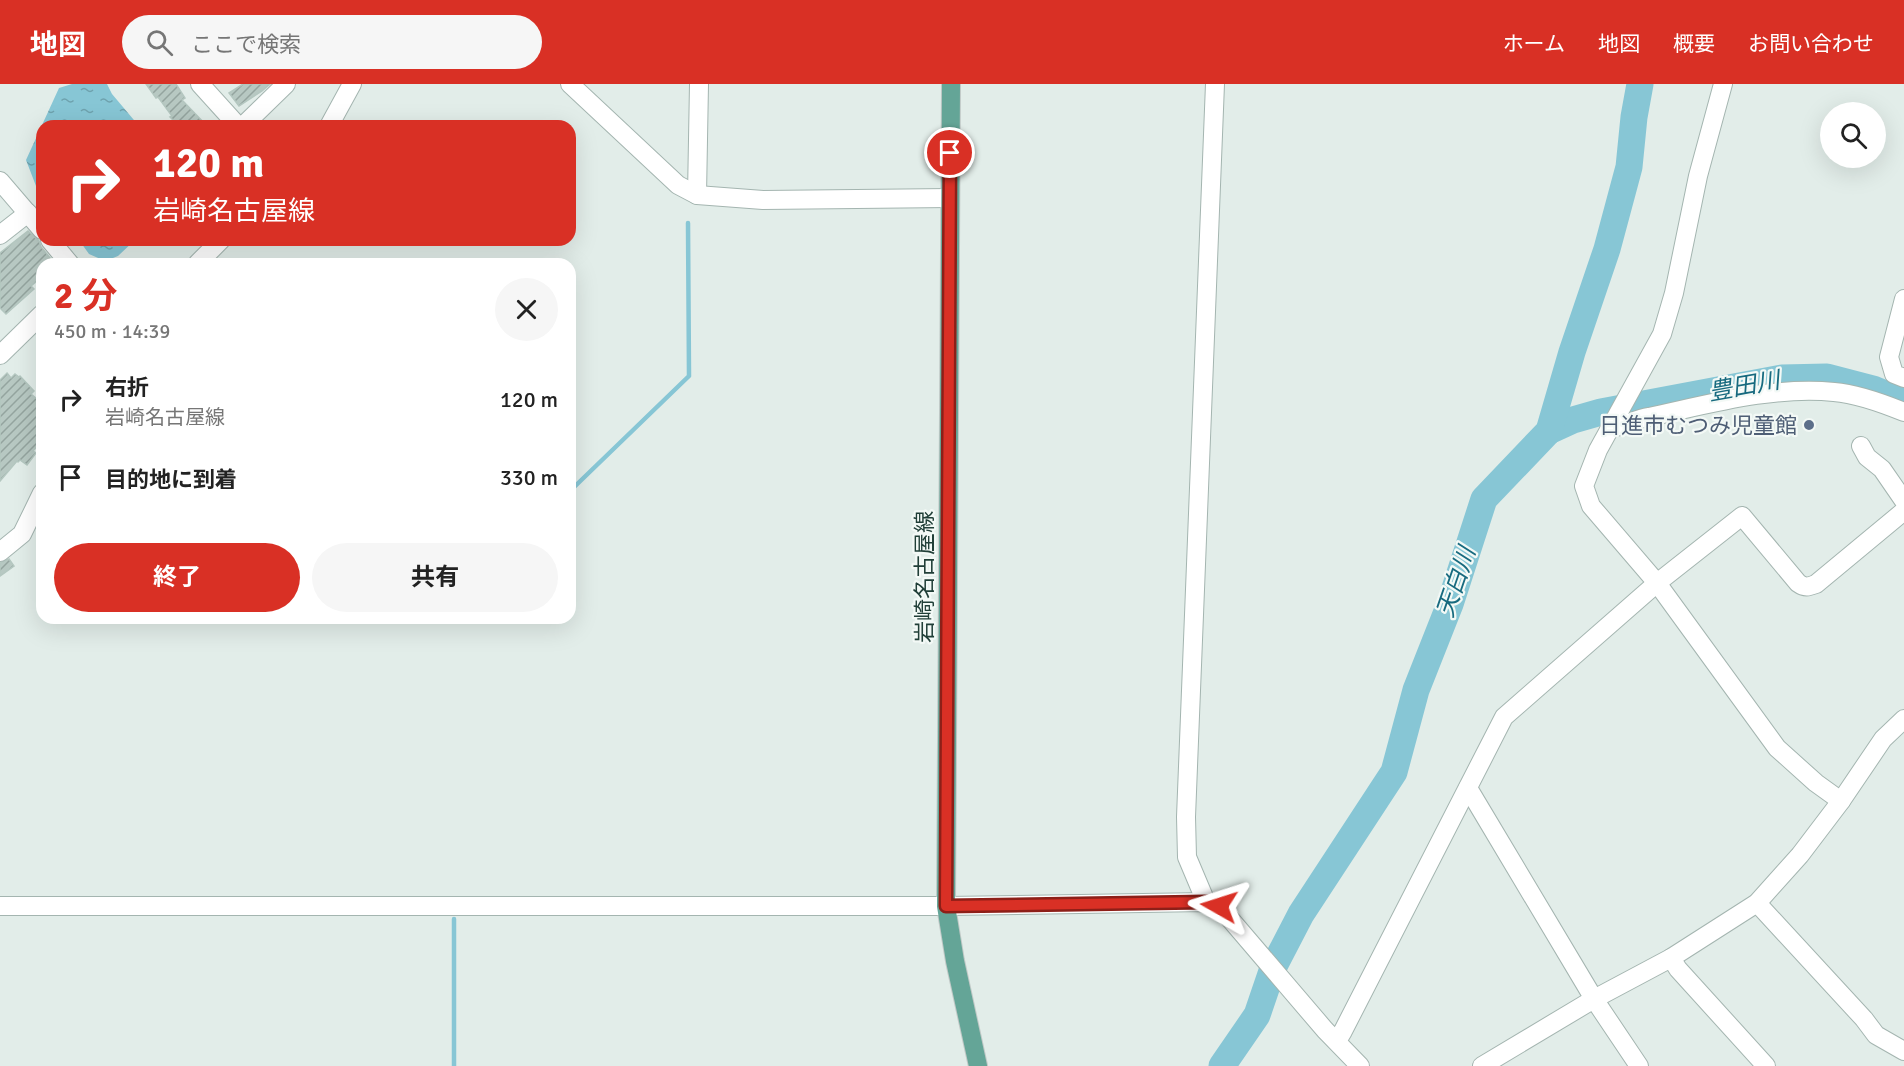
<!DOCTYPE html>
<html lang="ja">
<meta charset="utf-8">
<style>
:root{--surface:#fff;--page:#f6f6f6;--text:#222;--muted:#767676;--accent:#d93025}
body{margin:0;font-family:Signika,"Noto Sans JP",sans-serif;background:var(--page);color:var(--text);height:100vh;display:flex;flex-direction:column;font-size:22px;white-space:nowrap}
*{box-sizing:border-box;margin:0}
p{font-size:20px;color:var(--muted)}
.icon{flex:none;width:33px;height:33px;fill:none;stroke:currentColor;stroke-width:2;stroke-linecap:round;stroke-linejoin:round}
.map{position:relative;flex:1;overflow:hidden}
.panel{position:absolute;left:36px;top:174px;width:540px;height:366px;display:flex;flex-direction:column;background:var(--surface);border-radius:18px;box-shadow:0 6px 24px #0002}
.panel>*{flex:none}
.hud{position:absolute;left:36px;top:36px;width:540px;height:126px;border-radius:18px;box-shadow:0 6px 24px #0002;background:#d93025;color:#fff;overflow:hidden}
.buttons{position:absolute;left:1820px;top:18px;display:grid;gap:12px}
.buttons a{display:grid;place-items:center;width:66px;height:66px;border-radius:50%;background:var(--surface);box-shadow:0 6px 24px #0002;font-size:30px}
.pin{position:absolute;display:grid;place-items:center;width:51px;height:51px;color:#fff;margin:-26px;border:3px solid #fff;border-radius:50%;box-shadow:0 2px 6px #0007}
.me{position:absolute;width:66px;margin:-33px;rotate:276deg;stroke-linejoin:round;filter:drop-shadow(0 0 4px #0008)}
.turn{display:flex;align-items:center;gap:21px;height:126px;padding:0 18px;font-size:27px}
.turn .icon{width:78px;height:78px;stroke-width:2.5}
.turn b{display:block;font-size:42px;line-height:51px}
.round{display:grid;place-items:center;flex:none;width:63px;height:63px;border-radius:32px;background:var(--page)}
.overview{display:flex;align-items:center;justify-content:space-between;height:102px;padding:0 18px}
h1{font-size:36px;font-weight:700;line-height:45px;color:var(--accent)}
.action{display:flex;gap:12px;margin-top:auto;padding:12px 18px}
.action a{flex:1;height:69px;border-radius:36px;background:var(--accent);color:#fff;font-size:24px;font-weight:700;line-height:69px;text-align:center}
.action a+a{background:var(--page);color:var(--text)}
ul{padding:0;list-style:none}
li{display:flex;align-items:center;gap:18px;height:78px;padding:0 18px}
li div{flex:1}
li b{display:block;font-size:22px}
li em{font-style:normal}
header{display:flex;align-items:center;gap:36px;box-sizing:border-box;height:84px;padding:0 30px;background:var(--accent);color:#fff}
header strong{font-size:28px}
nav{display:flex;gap:33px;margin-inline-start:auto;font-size:21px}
.search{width:420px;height:54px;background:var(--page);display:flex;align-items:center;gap:15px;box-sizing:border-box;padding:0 21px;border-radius:33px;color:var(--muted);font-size:22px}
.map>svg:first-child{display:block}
.water{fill:url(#water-ripples)}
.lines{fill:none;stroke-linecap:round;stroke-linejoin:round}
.stream{stroke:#87c6d5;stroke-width:4.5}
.river{stroke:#87c6d5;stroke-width:27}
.building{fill:url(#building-hatch);stroke:#b4c7c0;stroke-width:1.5}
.minor-casing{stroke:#a4b5b0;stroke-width:20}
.major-casing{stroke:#c1c9c7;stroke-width:20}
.minor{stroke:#fff;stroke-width:18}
.major{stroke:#64a597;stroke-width:18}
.route-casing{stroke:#8d1f18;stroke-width:15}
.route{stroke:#d93025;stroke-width:10}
.service-dot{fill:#5c6f8a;stroke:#f3f9f6;stroke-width:2}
.labels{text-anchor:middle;stroke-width:4.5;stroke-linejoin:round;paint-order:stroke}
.service-label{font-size:22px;fill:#4e5e75;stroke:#f3f9f6;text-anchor:end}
.street-label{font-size:22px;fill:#213f38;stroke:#f3f9f6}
.water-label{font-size:24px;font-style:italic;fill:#176a7f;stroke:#f3f9f6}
</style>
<header>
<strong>地図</strong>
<div class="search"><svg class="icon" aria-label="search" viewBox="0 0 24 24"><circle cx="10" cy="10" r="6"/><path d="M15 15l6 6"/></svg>ここで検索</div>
<nav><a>ホーム</a><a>地図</a><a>概要</a><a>お問い合わせ</a></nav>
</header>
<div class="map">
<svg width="1904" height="982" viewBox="0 0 1904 982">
<defs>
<pattern id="water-ripples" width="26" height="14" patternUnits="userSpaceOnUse" patternTransform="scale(1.5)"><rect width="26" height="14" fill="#87c6d5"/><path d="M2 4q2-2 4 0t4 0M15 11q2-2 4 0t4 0" fill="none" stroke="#6ea2ae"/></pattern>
<pattern id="building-hatch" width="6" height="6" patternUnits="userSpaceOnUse" patternTransform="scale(1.5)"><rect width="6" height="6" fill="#b7c8c2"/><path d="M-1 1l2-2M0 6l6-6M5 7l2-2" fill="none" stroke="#94a49f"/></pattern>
</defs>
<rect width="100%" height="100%" fill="#e2ede9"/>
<g class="water">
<path d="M72,0H107L112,10L139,42H42V109L36,102L26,76L59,4Z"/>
<path d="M79,156H135L118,172L108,176V180H106L105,177L89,170Z"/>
</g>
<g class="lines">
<g class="stream">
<path d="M570,407L689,292L688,139"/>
<path d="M454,835V982"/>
</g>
<g class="river">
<path d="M1549,347L1573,336L1601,328L1782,294L1827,293L1873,305L1904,318"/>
<path d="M1222,982L1257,931L1273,884L1301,830L1394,688L1416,606L1450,520L1484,415L1549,347L1572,268L1607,165L1629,83L1634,33L1640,0"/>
</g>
</g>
<g class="building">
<path d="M146,0H176L185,14L182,16L207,42H179L170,33L172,32L158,13L156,14Z"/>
<path d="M243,0H270L262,7L239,22L229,9Z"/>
<path d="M28,147L39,157L41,163L55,180H42V193L31,202L34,205L6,230L0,224V169Z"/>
<path d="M7,289L11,294L15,290L19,293L20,292L34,307L31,310L42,319V357L33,367L36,369L27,381L20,376L18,378L17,377L0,397V296Z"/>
<path d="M9,475L14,482L0,492V479Z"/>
</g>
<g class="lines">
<g class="minor-casing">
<g id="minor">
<path d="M200,0L238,42"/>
<path d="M570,0L678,101L697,111L763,116L950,114"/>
<path d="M1723,0L1698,92L1674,209L1662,250L1598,366L1584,402L1591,422L1657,499L1777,664L1816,699L1841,717"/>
<path d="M243,42L286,0"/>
<path d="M329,42L352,0"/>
<path d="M0,97L42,146"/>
<path d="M697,111L699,0"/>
<path d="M0,151L28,129"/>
<path d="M50,156L70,180"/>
<path d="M197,180L221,156"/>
<path d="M1904,215L1889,273L1894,290L1904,294"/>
<path d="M0,271L42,230"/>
<path d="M1610,344C1624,343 1635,335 1649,333C1710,320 1772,302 1834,308C1858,310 1882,319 1904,328"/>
<path d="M1861,362L1867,373L1882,385L1904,417"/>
<path d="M0,468L22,450L42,409"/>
<path d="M1468,704L1594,915L1639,982"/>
<path d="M1206,818L1187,773L1186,733L1215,0"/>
<path d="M1757,819L1864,935L1876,951L1904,967"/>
<path d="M0,822H946L1206,818L1219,822L1325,946L1360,982"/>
<path d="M1671,874L1678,885L1766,982"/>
<path d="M1337,957L1343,947L1504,633L1657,499L1742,432L1798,499C1805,504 1808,503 1816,500L1904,427"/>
<path d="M1482,982L1594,915L1671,874L1757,819L1800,771L1841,717L1883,655L1904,635"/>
</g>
</g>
<g class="major-casing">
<path id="major" d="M951,0L946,822L955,877L978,982"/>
</g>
<use href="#minor" class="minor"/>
<use href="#major" class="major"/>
</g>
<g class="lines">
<g class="route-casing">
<path id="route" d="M950,69L946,822L1206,818L1219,822"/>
</g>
<use href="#route" class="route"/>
</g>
<circle class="service-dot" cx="1809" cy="341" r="6"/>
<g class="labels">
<g class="service-label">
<text x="1797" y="349">日進市むつみ児童館</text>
</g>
<g class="street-label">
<text transform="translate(924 493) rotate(-90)" y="8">岩崎名古屋線</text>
</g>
<g class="water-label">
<text transform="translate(1744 302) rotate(-10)" y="8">豊田川</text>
<text transform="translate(1456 498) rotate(-71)" y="8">天白川</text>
</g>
</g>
</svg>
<div class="buttons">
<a><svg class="icon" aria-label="search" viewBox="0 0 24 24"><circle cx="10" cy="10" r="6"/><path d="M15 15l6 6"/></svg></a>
</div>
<div class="pin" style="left:950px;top:69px;background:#d93025"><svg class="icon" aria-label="arrive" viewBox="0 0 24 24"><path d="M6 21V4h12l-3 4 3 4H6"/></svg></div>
<svg class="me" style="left:1219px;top:822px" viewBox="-20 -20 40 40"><path d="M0-17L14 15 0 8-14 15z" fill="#d93025" stroke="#fff" stroke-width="4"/></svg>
<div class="hud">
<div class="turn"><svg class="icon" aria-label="right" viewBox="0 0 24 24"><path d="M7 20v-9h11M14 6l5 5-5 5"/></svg><div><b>120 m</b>岩崎名古屋線</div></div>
</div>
<section class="panel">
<div class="overview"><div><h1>2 分</h1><p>450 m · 14:39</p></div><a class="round"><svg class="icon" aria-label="close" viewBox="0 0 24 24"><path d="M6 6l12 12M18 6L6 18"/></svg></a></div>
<ul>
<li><svg class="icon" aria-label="right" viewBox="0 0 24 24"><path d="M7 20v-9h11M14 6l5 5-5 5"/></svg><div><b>右折</b><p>岩崎名古屋線</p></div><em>120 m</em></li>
<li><svg class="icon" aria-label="arrive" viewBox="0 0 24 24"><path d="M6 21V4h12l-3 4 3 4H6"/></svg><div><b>目的地に到着</b></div><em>330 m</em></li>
</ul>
<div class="action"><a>終了</a><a>共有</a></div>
</section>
</div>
